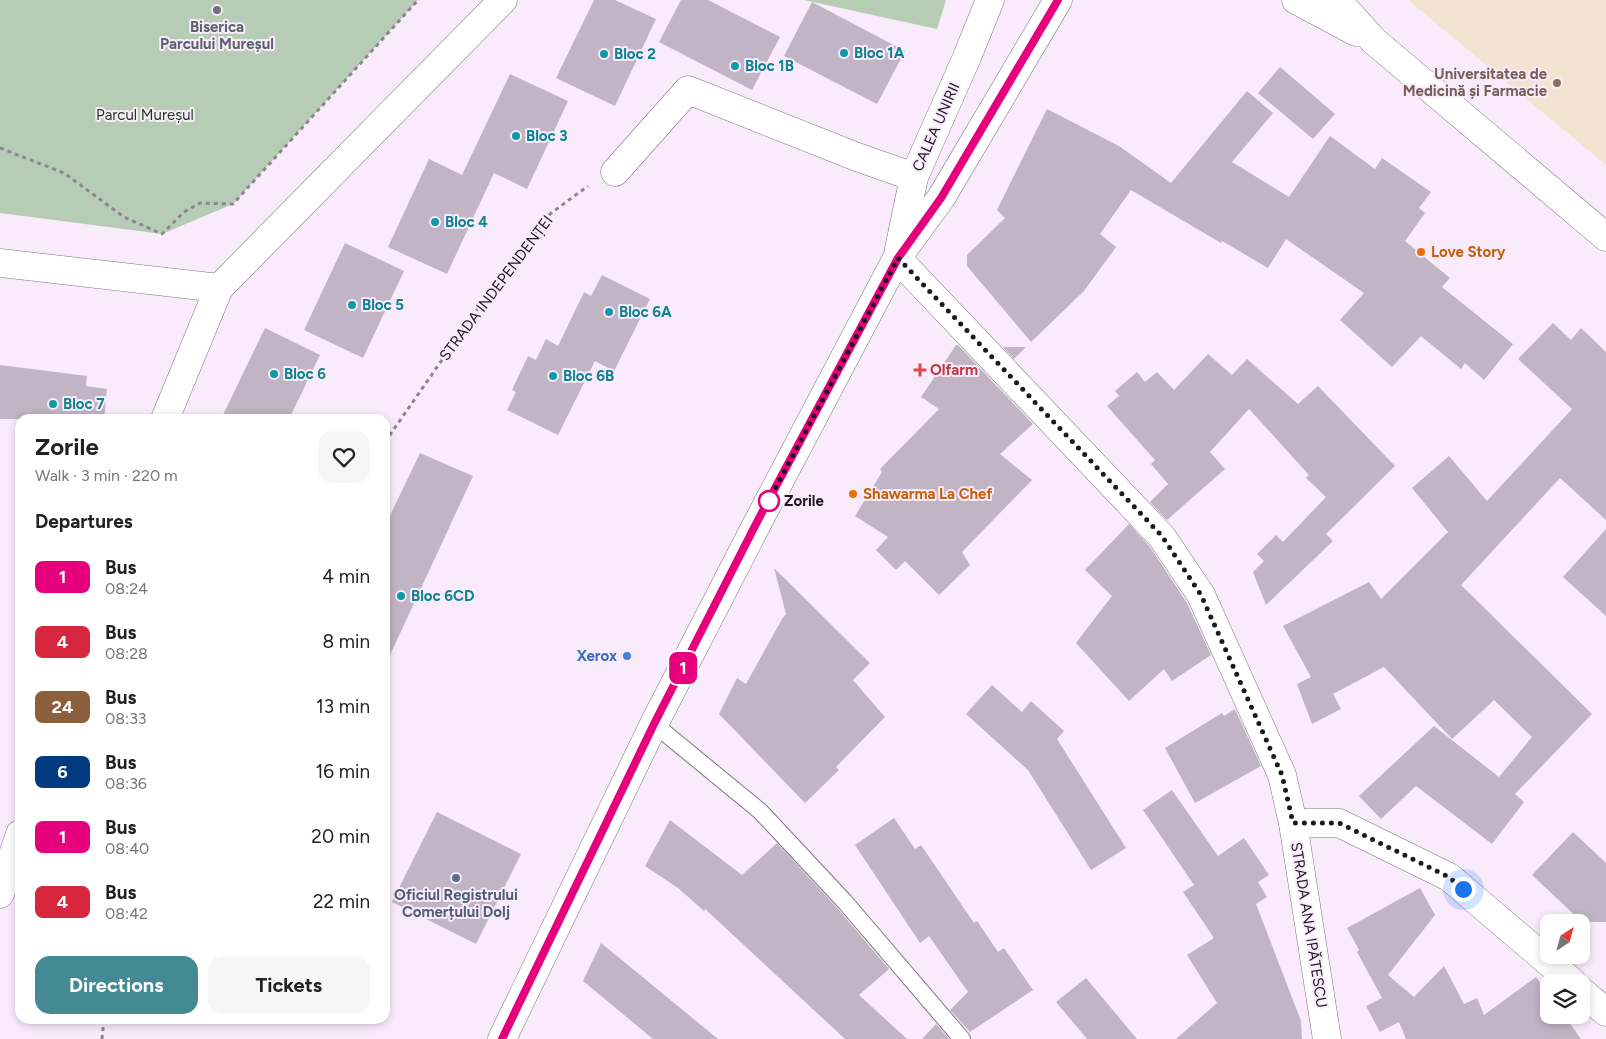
<!DOCTYPE html>
<html lang="en">
<head>
<meta charset="utf-8">
<style>
	:root { --surface:#fff; --page:#f6f6f6; --text:#222; --muted:#767676; --accent:#448a94 }
	body { margin:0; font-family:Figtree,sans-serif; background:var(--page); color:var(--text); height:100vh; display:flex; flex-direction:column; font-size:19px; white-space:nowrap }
	* { box-sizing:border-box; margin:0 }
	p { font-size:16px; color:var(--muted) }
	.icon { flex:none; width:28px; height:28px; fill:none; stroke:currentColor; stroke-width:2; stroke-linecap:round; stroke-linejoin:round }
	.map { position:relative; flex:1; overflow:hidden }
	.panel { position:absolute; left:15px; top:414px; width:375px; height:610px; display:flex; flex-direction:column; background:var(--surface); border-radius:15px; box-shadow:0 2px 8px #0003 }
	.panel>* { flex:none }
	.badge { padding:0 10px; border-radius:8px; font-size:18px; line-height:32px }
	.needle { width:32px; rotate:36deg }
	.controls { position:absolute; left:1540px; top:914px; display:grid; gap:10px }
	.controls a { display:grid; place-items:center; width:50px; height:50px; border-radius:10px; background:var(--surface); box-shadow:0 2px 8px #0003; font-size:25px }
	.you { position:absolute; width:25px; height:25px; margin:-12px; border:4px solid #fff; border-radius:50%; background:#1a73e8; box-shadow:0 0 0 8px #1a73e833 }
	.map>.badge { position:absolute; translate:-50% -50%; box-shadow:0 0 0 2px #fff }
	h2 { padding:0 20px; font-size:19px; line-height:45px }
	.round { display:grid; place-items:center; flex:none; width:52px; height:52px; border-radius:15px; background:var(--page) }
	.overview { display:flex; align-items:center; justify-content:space-between; height:85px; padding:0 20px }
	h1 { font-size:24px; font-weight:700; line-height:38px }
	.action { display:flex; gap:10px; margin-top:auto; padding:10px 20px }
	.action a { flex:1; height:58px; border-radius:15px; background:var(--accent); color:#fff; font-size:20px; font-weight:700; line-height:58px; text-align:center }
	.action a+a { background:var(--page); color:var(--text) }
	ul { padding:0; list-style:none }
	li { display:flex; align-items:center; gap:15px; height:65px; padding:0 20px }
	li div { flex:1 }
	li b { display:block; font-size:19px }
	li em { font-style:normal }
	li .badge { min-width:55px; font-weight:700; text-align:center }
	.map>svg:first-child { display:block }
</style>
</head>
<body>
<div class="map">
<svg width="1606" height="1039" viewBox="0 0 1606 1039">
	<rect width="100%" height="100%" fill="#f9ebfb"/>
	<polygon fill="#f2e4d1" points="1408,0 1606,0 1606,165"/>
	<g fill="#b7ccb4">
		<polygon points="0,0 418,0 233,204 162,234 0,213"/>
		<polygon points="804,0 946,0 937,29"/>
	</g>
	<g fill="#c1b4c4">
		<polygon points="594,0 615,0 656,19 615,106 556,78"/>
		<polygon points="681,0 708,0 780,37 752,90 659,42"/>
		<polygon points="812,2 905,51 877,104 784,56"/>
		<polygon points="1280,67 1335,114 1313,139 1258,93"/>
		<polygon points="510,74 568,101 527,189 494,173 447,274 388,247 429,159 462,175"/>
		<polygon points="1247,91 1273,113 1232,162 1289,197 1330,136 1375,169 1382,158 1431,192 1419,208 1425,213 1405,241 1450,278 1442,287 1513,344 1484,380 1465,363 1461,369 1421,336 1392,367 1340,320 1364,293 1286,239 1268,268 1222,241 1221,243 1131,190 1100,234 1116,247 1084,291 1031,342 967,266 967,255 1005,218 997,210 1047,109 1119,146 1171,183"/>
		<polygon points="345,243 404,271 363,358 304,330"/>
		<polygon points="602,275 650,299 614,371 595,361 558,435 507,410 516,392 512,390 528,356 536,360 546,339 558,346 584,292 591,296"/>
		<polygon points="1553,323 1571,340 1581,328 1606,352 1606,520 1560,478 1461,585 1592,714 1515,794 1524,802 1492,844 1416,786 1381,819 1359,796 1434,726 1499,777 1532,737 1494,700 1452,739 1384,667 1333,694 1341,709 1312,724 1297,684 1311,677 1283,626 1369,582 1381,599 1448,532 1412,488 1449,456 1487,501 1572,409 1518,359"/>
		<polygon points="265,328 320,355 289,419 221,419"/>
		<polygon points="956,345 958,345 1033,424 1000,454 1032,480 962,552 970,565 939,595 905,561 896,570 876,550 888,537 855,516 882,472 880,469 939,409 921,397"/>
		<polygon points="1003,347 1026,347 1014,359"/>
		<polygon points="1208,354 1232,375 1247,359 1298,404 1318,386 1395,466 1326,534 1333,541 1266,605 1253,572 1264,561 1257,554 1276,535 1283,542 1326,497 1306,478 1309,475 1249,409 1210,452 1225,469 1167,520 1150,502 1168,484 1151,464 1155,460 1107,406 1119,396 1115,391 1137,372 1145,382 1157,372 1174,390"/>
		<polygon points="0,365 87,376 86,386 107,389 104,419 0,419"/>
		<polygon points="420,453 473,476 385,666 385,526"/>
		<polygon points="1129,524 1150,547 1187,603 1211,655 1172,681 1164,669 1129,701 1076,643 1112,596 1085,570"/>
		<polygon points="1606,529 1606,616 1563,577"/>
		<polygon points="774,568 870,663 853,680 885,717 836,767 839,770 805,803 719,714 737,678 746,684 782,619 786,614"/>
		<polygon points="992,685 1022,712 1031,701 1064,731 1057,739 1126,848 1091,870 1028,770 966,714"/>
		<polygon points="1235,709 1261,766 1195,803 1165,748 1222,713 1224,716"/>
		<polygon points="1172,790 1218,856 1244,838 1269,875 1258,882 1267,897 1256,904 1301,1021 1302,1039 1176,1039 1217,1003 1187,955 1214,938 1183,892 1194,885 1143,810"/>
		<polygon points="437,812 521,854 476,944 392,902"/>
		<polygon points="894,818 915,849 921,845 974,923 977,921 998,952 1004,948 1033,990 970,1032 950,1010 968,992 929,936 920,943 855,845"/>
		<polygon points="670,820 742,875 777,843 838,909 889,969 859,995 907,1039 845,1039 705,909 704,911 678,888 645,866"/>
		<polygon points="1573,832 1606,863 1606,922 1582,922 1532,875"/>
		<polygon points="1420,888 1435,915 1388,975 1414,997 1444,966 1464,1004 1477,998 1484,1015 1536,977 1549,995 1549,1015 1564,1015 1581,1039 1406,1039 1399,1022 1380,1032 1366,1006 1382,998 1357,952 1359,950 1347,928"/>
		<polygon points="601,943 718,1039 653,1039 583,981"/>
		<polygon points="1086,978 1137,1039 1087,1039 1056,1002"/>
		<polygon points="936,1024 949,1039 922,1039"/>
	</g>
	<g fill="none" stroke-linecap="round" stroke-linejoin="round">
		<defs>
			<polyline id="lane" points="654,724 760,811 845,902 962,1039"/>
			<g id="street">
				<polyline points="615,172 688,90 857,157 914,177"/>
				<polyline points="897,258 1162,537 1201,595 1282,775 1293,823 1327,1039"/>
				<polyline points="0,263 219,288 503,0"/>
				<polyline points="165,419 219,288"/>
				<polyline points="1293,823 1339,823 1449,877 1572,982"/>
				<polyline points="0,894 20,834"/>
				<polyline points="1581,991 1606,1012"/>
			</g>
			<g id="secondary">
				<polyline points="1296,0 1356,32"/>
				<polyline points="1337,0 1374,41 1606,237"/>
				<polyline points="899,249 914,177 967,57 990,0"/>
				<polyline points="502,1039 654,724 759,520 897,258 941,198 1058,0"/>
			</g>
		</defs>
		<use href="#lane" stroke="#807482" stroke-width="18"/>
		<use href="#street" stroke="#807482" stroke-width="29"/>
		<use href="#secondary" stroke="#807482" stroke-width="29"/>
		<g stroke="#8e8590" stroke-width="3" stroke-dasharray="4 4" stroke-linecap="butt">
			<polyline points="0,148 64,173 124,217 162,234 184,212 200,203 233,204 418,0"/>
			<polyline points="385,442 476,311 550,214 588,186"/>
			<polyline points="102,1039 104,1019"/>
		</g>
		<use href="#lane" stroke="#fff" stroke-width="16"/>
		<use href="#street" stroke="#fff" stroke-width="28"/>
		<use href="#secondary" stroke="#fff" stroke-width="28"/>
	</g>
	<g fill="none" stroke-linecap="round" stroke-linejoin="round">
		<defs>
			<polyline id="line" points="502,1039 654,724 758,520 898,258 941,198 1058,0"/>
		</defs>
		<use href="#line" stroke="#fff" stroke-width="11"/>
		<use href="#line" stroke="#e6007e" stroke-width="8"/>
		<polyline stroke="#1c181d" stroke-width="5" stroke-dasharray="0 9" points="769,501 768,502 898,258 1162,536 1201,595 1282,775 1293,823 1339,823 1449,877 1463,889"/>
	</g>
	<circle fill="#6b7280" stroke="#f9ebfb" stroke-width="2" cx="217" cy="10" r="5"/>
	<g fill="#0f9aa8" stroke="#f9ebfb" stroke-width="2">
		<circle cx="844" cy="53" r="5"/>
		<circle cx="604" cy="54" r="5"/>
		<circle cx="735" cy="66" r="5"/>
		<circle cx="516" cy="136" r="5"/>
		<circle cx="435" cy="222" r="5"/>
		<circle cx="352" cy="305" r="5"/>
		<circle cx="609" cy="312" r="5"/>
		<circle cx="274" cy="374" r="5"/>
		<circle cx="553" cy="376" r="5"/>
		<circle cx="53" cy="404" r="5"/>
		<circle cx="401" cy="596" r="5"/>
	</g>
	<circle fill="#8d6e63" stroke="#f9ebfb" stroke-width="2" cx="1557" cy="83" r="5"/>
	<g fill="#e8710a" stroke="#f9ebfb" stroke-width="2">
		<circle cx="1421" cy="252" r="5"/>
		<circle cx="853" cy="494" r="5"/>
	</g>
	<path fill="#e0444e" stroke="#f9ebfb" stroke-width="2" d="M917.5 362.5h5v5h5v5h-5v5h-5v-5h-5v-5h5z"/>
	<circle fill="#fff" stroke="#e6007e" stroke-width="2.5" cx="769" cy="501" r="10"/>
	<circle fill="#3f7fe0" stroke="#f9ebfb" stroke-width="2" cx="627" cy="656" r="5"/>
	<circle fill="#5c6f8a" stroke="#f9ebfb" stroke-width="2" cx="456" cy="878" r="5"/>
	<g text-anchor="middle" stroke-width="4" stroke-linejoin="round" paint-order="stroke">
		<g font-size="15" font-weight="bold" fill="#5b616d" stroke="#f9ebfb">
			<text x="217" y="32">Biserica<tspan x="217" dy="17">Parcului Mureșul</tspan></text>
		</g>
		<g font-size="15" font-weight="bold" fill="#0d838f" stroke="#f9ebfb" text-anchor="start">
			<text x="854" y="58">Bloc 1A</text>
			<text x="614" y="59">Bloc 2</text>
			<text x="745" y="71">Bloc 1B</text>
			<text x="526" y="141">Bloc 3</text>
			<text x="445" y="227">Bloc 4</text>
			<text x="362" y="310">Bloc 5</text>
			<text x="619" y="317">Bloc 6A</text>
			<text x="284" y="379">Bloc 6</text>
			<text x="563" y="381">Bloc 6B</text>
			<text x="63" y="409">Bloc 7</text>
			<text x="411" y="601">Bloc 6CD</text>
		</g>
		<g font-size="15" font-weight="bold" fill="#785e54" stroke="#f9ebfb" text-anchor="end">
			<text x="1547" y="79">Universitatea de<tspan x="1547" dy="17">Medicină și Farmacie</tspan></text>
		</g>
		<g font-size="15" fill="#1b3c17" stroke="#f9ebfb">
			<text x="145" y="120">Parcul Mureșul</text>
		</g>
		<g font-size="15" fill="#1c181d" stroke="#f9ebfb">
			<text transform="translate(936 127) rotate(-66)" y="5">CALEA UNIRII</text>
			<text transform="translate(496 288) rotate(-53)" y="5">STRADA INDEPENDENȚEI</text>
			<text transform="translate(1309 925) rotate(81)" y="5">STRADA ANA IPĂTESCU</text>
		</g>
		<g font-size="15" font-weight="bold" fill="#c56008" stroke="#f9ebfb" text-anchor="start">
			<text x="1431" y="257">Love Story</text>
			<text x="863" y="499">Shawarma La Chef</text>
		</g>
		<g font-size="15" font-weight="bold" fill="#be3a42" stroke="#f9ebfb" text-anchor="start">
			<text x="930" y="375">Olfarm</text>
		</g>
		<g font-size="15" font-weight="bold" fill="#1c181d" stroke="#f9ebfb" text-anchor="start">
			<text x="784" y="506">Zorile</text>
		</g>
		<g font-size="15" font-weight="bold" fill="#366cbe" stroke="#f9ebfb" text-anchor="end">
			<text x="617" y="661">Xerox</text>
		</g>
		<g font-size="15" font-weight="bold" fill="#4e5e75" stroke="#f9ebfb">
			<text x="456" y="900">Oficiul Registrului<tspan x="456" dy="17">Comerțului Dolj</tspan></text>
		</g>
	</g>
</svg>
<div class="controls">
<a><svg class="needle" viewBox="-14 -14 28 28"><path d="M0-13l5 13h-10z" fill="#e53935"/><path d="M0 13l5-13h-10z" fill="#767676"/></svg></a>
<a><svg class="icon" aria-label="layers" viewBox="0 0 24 24"><path d="M12 4l9 5-9 5-9-5zM3 14l9 5 9-5"/></svg></a>
</div>
<div class="you" style="left:1463px;top:889px"></div>
<b class="badge" style="left:683px;top:668px;background:#e6007e;color:#fff">1</b>
<section class="panel">
<div class="overview"><div><h1>Zorile</h1><p>Walk · 3 min · 220 m</p></div><a class="round"><svg class="icon" aria-label="heart" viewBox="0 0 24 24"><path d="M12 20l-8-8c-3-5 5-10 8-4 3-6 11-1 8 4z"/></svg></a></div>
<h2>Departures</h2>
<ul>
<li><span class="badge" style="background:#e6007e;color:#fff">1</span><div><b>Bus</b><p>08:24</p></div><em>4 min</em></li>
<li><span class="badge" style="background:#d7263d;color:#fff">4</span><div><b>Bus</b><p>08:28</p></div><em>8 min</em></li>
<li><span class="badge" style="background:#8b5e3c;color:#fff">24</span><div><b>Bus</b><p>08:33</p></div><em>13 min</em></li>
<li><span class="badge" style="background:#003b80;color:#fff">6</span><div><b>Bus</b><p>08:36</p></div><em>16 min</em></li>
<li><span class="badge" style="background:#e6007e;color:#fff">1</span><div><b>Bus</b><p>08:40</p></div><em>20 min</em></li>
<li><span class="badge" style="background:#d7263d;color:#fff">4</span><div><b>Bus</b><p>08:42</p></div><em>22 min</em></li>
</ul>
<div class="action"><a>Directions</a><a>Tickets</a></div>
</section>
</div>
</body>
</html>
